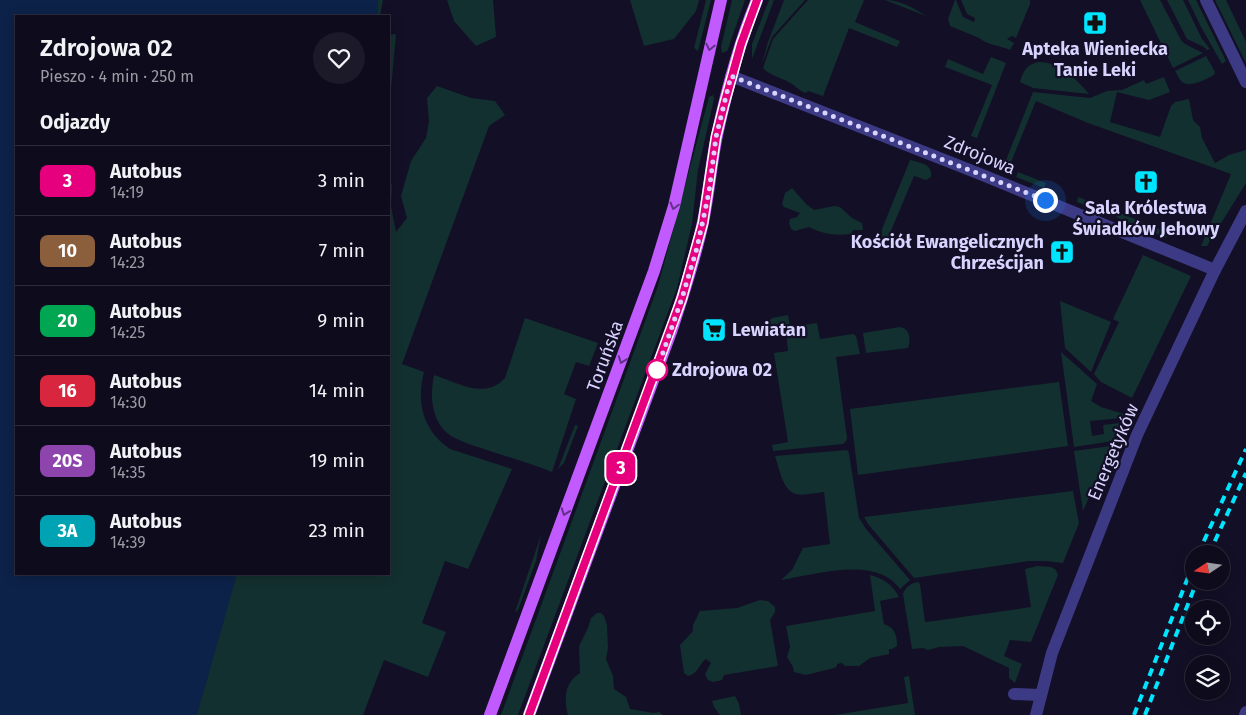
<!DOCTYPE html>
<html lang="pl">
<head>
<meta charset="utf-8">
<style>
	:root { --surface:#0e0b1c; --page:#1c1929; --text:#f1f3f6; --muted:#9b9ba3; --line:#2e2b3b }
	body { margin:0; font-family:"Fira Sans",sans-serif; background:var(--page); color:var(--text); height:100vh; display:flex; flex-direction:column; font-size:19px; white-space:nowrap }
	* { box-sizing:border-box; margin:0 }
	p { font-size:16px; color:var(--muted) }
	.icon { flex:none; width:28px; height:28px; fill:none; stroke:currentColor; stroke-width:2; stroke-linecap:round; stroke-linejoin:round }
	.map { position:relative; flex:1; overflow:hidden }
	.side { position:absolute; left:15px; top:15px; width:375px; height:560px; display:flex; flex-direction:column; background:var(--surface); border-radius:0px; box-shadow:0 2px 12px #0003,0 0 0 1px var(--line) }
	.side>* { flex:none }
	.badge { padding:0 10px; border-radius:8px; font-size:18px; line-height:32px }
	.needle { width:32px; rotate:257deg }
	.tools { position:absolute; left:1185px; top:545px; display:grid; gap:10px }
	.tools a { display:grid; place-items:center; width:45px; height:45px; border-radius:50%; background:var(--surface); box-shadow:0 2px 12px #0003,0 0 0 1px var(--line); font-size:25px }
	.you { position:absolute; width:25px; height:25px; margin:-12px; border:4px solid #fff; border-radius:50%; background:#1a73e8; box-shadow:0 0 0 8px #1a73e833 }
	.map>.badge { position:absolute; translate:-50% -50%; box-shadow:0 0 0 2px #fff }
	h2 { padding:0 25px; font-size:19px; line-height:45px }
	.round { display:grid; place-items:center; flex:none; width:52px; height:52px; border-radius:26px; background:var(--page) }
	.overview { display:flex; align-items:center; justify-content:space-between; height:85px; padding:0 25px }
	h1 { font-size:24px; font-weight:600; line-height:38px }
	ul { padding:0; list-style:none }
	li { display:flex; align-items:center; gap:15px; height:70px; padding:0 25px; border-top:1px solid var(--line) }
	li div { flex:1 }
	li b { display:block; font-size:19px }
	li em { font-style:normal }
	li .badge { min-width:55px; font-weight:700; text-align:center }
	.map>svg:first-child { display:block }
</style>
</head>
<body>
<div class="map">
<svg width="1246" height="715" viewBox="0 0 1246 715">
	<rect width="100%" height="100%" fill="#130f26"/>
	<g fill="#12302f">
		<path d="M0,0H383L380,16H16V574H389V178L392,185L391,206L396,232L407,218L401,196L411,161L426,138L429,121L427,98L437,86L471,98L495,101L505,115L489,126L402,364L424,372C416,403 423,430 450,449L512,469L468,569L445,561L422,623L446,632L428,677L384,660L363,715H0Z"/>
		<polygon points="447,0 493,0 496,37 476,46 454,21"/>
		<polygon points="630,0 699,0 696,11 674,39 644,46"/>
		<polygon points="706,0 711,0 698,51 694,48"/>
		<polygon points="732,0 745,0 728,49 727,51 722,53 721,47"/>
		<polygon points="769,0 774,0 752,59 752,44"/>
		<polygon points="784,0 805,0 772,37 762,64 768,42"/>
		<path d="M808,0H864L855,22L900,41L897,47L849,28L823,96L808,91L806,93C799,91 798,88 792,84C783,78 770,76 763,68L773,39Z"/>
		<path d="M885,0C900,0 914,8 926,16Z"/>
		<path d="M955,0H956L963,17L974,22L975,18L967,14L961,0H1030V4L1016,38L1012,36L1007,39L1014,43L1010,50C1001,46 985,44 979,38L950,26L948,19Z"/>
		<polygon points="1140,0 1160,0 1181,40 1185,44 1203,53 1173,68"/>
		<polygon points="1167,0 1183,0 1202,39 1210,49 1207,50 1204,47 1187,39"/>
		<polygon points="1188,0 1196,0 1226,61 1222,64 1201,27"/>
		<polygon points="1215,0 1226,0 1246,42 1246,63"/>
		<polygon points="396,34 389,112 389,35"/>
		<path d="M1206,56L1215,72L1214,75C1206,79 1191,88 1182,82C1179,79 1177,74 1175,71Z"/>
		<polygon points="991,57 1006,63 977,138 971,136 992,85 945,67 948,59 983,74"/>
		<path d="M1039,62C1060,62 1076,79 1089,94L1033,88L1020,82C1023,71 1027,64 1039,62Z"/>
		<polygon points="1164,77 1170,92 1149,100 1117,92 1110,122 1160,137 1171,106 1175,102 1189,99 1193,120 1200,127 1202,138 1215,163 1229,155 1246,150 1246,183 1207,246 1201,246 1231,174 1088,123 1036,101 1007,172 988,162 990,155 1006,160 1033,92 1090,98 1107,91 1122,90 1144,80 1146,84"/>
		<polygon points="713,95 714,99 698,170 692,224 677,288 518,715 501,715 658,286 709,97"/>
		<path d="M910,160C921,163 933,164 931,177L926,180L914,176L887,240L882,238V229Z"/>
		<polygon points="1018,172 1046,183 1044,188 1016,177"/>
		<path d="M792,188L806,204L814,210L834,206L840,207L852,218L862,223L863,230H853L851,234C836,236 822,234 809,227L795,231L791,229L789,223L790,219L797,217L800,213L784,207L782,204L785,193Z"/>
		<polygon points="1078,197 1112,210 1111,213 1107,214 1077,202"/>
		<polygon points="1117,212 1169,233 1166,238 1118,218 1116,216"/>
		<polygon points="1143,255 1191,276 1132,398 1101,382 1094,374 1119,322 1113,319"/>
		<polygon points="1060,301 1111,322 1091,372 1065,348"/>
		<polygon points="788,315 790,327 817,323 820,339 853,334 856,336 860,354 836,357 847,438 846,441 843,444 773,451 772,445 788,442 774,353 788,351 786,332 771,334 770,320 772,318"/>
		<path d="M525,318L598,343L589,366L576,362L564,394L576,399L552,472C532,464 511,458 490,451C479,447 467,444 457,439C432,428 429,399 434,375C458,383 485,400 505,378Z"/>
		<path d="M900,327C910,329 911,339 908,348L866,353L863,333Z"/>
		<polygon points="1061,352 1097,384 1091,401 1101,407 1124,414 1122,418 1090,421 1092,436 1104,434 1103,425 1120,423 1113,441 1074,447"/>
		<polygon points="1059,382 1068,446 858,475 850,409"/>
		<polygon points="575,425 578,426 564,463 558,469"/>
		<polygon points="1111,446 1083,511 1074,451"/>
		<path d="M847,450L849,453L859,518L866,529L910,580L900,589C875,555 816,575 781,580L792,570L803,548L830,544L824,492C815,493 803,496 796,494C782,490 779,467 775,456Z"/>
		<polygon points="1073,491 1079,523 1063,563 1045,561 1029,561 914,578 868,524 864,517"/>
		<polygon points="541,535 536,561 518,610 515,612"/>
		<path d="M1037,566L1051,567L1056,570L1058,575L1031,642L1010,640L1004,656L1022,664L1015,683L1009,678V668L963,646L939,647L928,650L923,648L912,649L903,594C906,586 910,584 918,582L920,584L925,622L934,621L1031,607L1025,569Z"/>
		<path d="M870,575C884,579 892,584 899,597L880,601L884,624C895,628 897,635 897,646L892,649H889V654L870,658L859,666H845L842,663L837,664V666L834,668L806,675L794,672L793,667L787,657L790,647L786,626L875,611Z"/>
		<path d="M760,600L768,601L775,607V612L770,620L778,666L724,675L722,680L713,682L708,680L705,674L711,663L706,659C699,664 698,674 688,676L684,673L680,645L693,631V625L700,611L737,608Z"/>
		<path d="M597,613H601L604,616L607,625L608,648L606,659L613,676L614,689L626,697L630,709L654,713L659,712L663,715H568C564,699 564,683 580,673L579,646L588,628L591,618Z"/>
		<polygon points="909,676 915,715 835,715 908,703 904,677"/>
		<polygon points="735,696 739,704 741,715 720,715 714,707 712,701"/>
	</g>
	<polygon fill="#0c2248" points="0,0 378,0 378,16 16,16 16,574 237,574 197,715 0,715"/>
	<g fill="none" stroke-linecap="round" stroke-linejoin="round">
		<g stroke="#3d3a85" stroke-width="12">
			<polyline points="731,76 975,172 1215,270"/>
			<polyline points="1014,694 1040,695"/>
			<polyline points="1036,715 1052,653 1137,435 1215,270 1246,211"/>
			<polyline points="1245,715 1246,712"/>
		</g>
		<polyline stroke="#3d3a85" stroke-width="12" points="1206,0 1246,82"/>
		<g stroke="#c25bff" stroke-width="12">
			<polyline points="490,715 654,271 674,206 721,0"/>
			<path d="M529,715L671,332C683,296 695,259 703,222C709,193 711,164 717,135C727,89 739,43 757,0"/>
		</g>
		<g stroke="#00e5ff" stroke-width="4" stroke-dasharray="8 6" stroke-linecap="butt">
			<polyline points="1198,554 1246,449"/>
			<polyline points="1209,554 1246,473"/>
			<polyline points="1134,715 1194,562"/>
			<polyline points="1145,715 1197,581"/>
		</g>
	</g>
	<defs><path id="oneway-chevron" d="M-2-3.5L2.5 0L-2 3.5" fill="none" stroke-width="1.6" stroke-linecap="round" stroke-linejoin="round" transform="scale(1.25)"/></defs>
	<g stroke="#623188">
		<use href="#oneway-chevron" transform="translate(710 47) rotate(103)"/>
		<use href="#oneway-chevron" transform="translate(674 206) rotate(105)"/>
		<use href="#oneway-chevron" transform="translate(622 360) rotate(110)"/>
		<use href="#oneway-chevron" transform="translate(565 512) rotate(110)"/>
	</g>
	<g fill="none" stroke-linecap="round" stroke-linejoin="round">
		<defs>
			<polyline id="line" points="529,715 682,298 703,223 716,137 724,105 741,44 757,0"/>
		</defs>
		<use href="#line" stroke="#fff" stroke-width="11"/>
		<use href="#line" stroke="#e6007e" stroke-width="8"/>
		<polyline stroke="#d9d4ff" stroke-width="5" stroke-dasharray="0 9" points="657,370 682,298 697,248 709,192 716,137 731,76 1045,200"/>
	</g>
	<defs>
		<symbol id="pharmacy-square" viewBox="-11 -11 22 22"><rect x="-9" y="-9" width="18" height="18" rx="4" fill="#00e5ff" stroke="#130f26"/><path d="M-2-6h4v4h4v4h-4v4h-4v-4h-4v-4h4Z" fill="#111"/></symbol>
		<symbol id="church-square" viewBox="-11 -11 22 22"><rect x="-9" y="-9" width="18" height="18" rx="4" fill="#00e5ff" stroke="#130f26"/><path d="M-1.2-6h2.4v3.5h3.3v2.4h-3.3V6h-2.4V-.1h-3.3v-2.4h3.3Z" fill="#111"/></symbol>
		<symbol id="supermarket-square" viewBox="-11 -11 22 22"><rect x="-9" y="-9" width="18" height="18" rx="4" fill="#00e5ff" stroke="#130f26"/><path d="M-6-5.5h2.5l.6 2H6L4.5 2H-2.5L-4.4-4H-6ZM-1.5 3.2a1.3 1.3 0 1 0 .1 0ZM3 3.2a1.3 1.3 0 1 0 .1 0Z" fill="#111"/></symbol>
	</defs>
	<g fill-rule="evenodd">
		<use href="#pharmacy-square" x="1081" y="9" width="28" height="28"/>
		<use href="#church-square" x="1132" y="168" width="28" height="28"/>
		<use href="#church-square" x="1048" y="238" width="28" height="28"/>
		<use href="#supermarket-square" x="700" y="316" width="28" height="28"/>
	</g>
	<circle fill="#fff" stroke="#e6007e" stroke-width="2.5" cx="657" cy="370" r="10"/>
	<g text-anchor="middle" stroke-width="4.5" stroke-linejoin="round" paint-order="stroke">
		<g font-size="18" font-weight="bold" fill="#d9d4ff" stroke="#130f26">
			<text x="1095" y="55">Apteka Wieniecka<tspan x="1095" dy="21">Tanie Leki</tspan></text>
			<text x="1146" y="214">Sala Królestwa<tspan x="1146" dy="21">Świadków Jehowy</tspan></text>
			<text x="1044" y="248" text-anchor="end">Kościół Ewangelicznych<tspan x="1044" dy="21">Chrześcijan</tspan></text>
			<text x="732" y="336" text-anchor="start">Lewiatan</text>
		</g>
		<g font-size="18" fill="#d9d4ff" stroke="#130f26">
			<text transform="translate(980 155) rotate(22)" y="6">Zdrojowa</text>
			<text transform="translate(605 356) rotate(-70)" y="6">Toruńska</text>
			<text transform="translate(1113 452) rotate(-67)" y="6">Energetyków</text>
		</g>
		<g font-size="18" font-weight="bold" fill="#d9d4ff" stroke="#130f26" text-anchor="start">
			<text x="672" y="376">Zdrojowa 02</text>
		</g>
	</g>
</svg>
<div class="tools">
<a><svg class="needle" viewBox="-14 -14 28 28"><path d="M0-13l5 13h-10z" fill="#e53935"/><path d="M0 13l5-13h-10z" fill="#9b9ba3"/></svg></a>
<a><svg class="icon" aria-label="locate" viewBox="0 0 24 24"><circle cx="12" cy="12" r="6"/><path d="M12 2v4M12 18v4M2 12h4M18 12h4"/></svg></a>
<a><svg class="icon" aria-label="layers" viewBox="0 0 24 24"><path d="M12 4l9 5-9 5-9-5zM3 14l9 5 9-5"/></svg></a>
</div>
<div class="you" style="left:1045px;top:200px"></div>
<b class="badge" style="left:621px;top:468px;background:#e6007e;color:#fff">3</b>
<section class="side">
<div class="overview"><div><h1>Zdrojowa 02</h1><p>Pieszo · 4 min · 250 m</p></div><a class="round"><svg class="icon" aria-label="heart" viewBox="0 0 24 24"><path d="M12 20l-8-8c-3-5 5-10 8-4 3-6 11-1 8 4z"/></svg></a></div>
<h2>Odjazdy</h2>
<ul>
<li><span class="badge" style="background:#e6007e;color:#fff">3</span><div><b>Autobus</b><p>14:19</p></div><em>3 min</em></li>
<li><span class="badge" style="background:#8b5e3c;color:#fff">10</span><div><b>Autobus</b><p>14:23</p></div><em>7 min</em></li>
<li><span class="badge" style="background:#00a651;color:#fff">20</span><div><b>Autobus</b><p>14:25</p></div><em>9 min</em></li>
<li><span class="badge" style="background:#d7263d;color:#fff">16</span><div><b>Autobus</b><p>14:30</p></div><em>14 min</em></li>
<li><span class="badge" style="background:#8e44ad;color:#fff">20S</span><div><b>Autobus</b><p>14:35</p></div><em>19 min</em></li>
<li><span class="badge" style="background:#00a3b4;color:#fff">3A</span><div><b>Autobus</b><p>14:39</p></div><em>23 min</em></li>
</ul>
</section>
</div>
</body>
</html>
